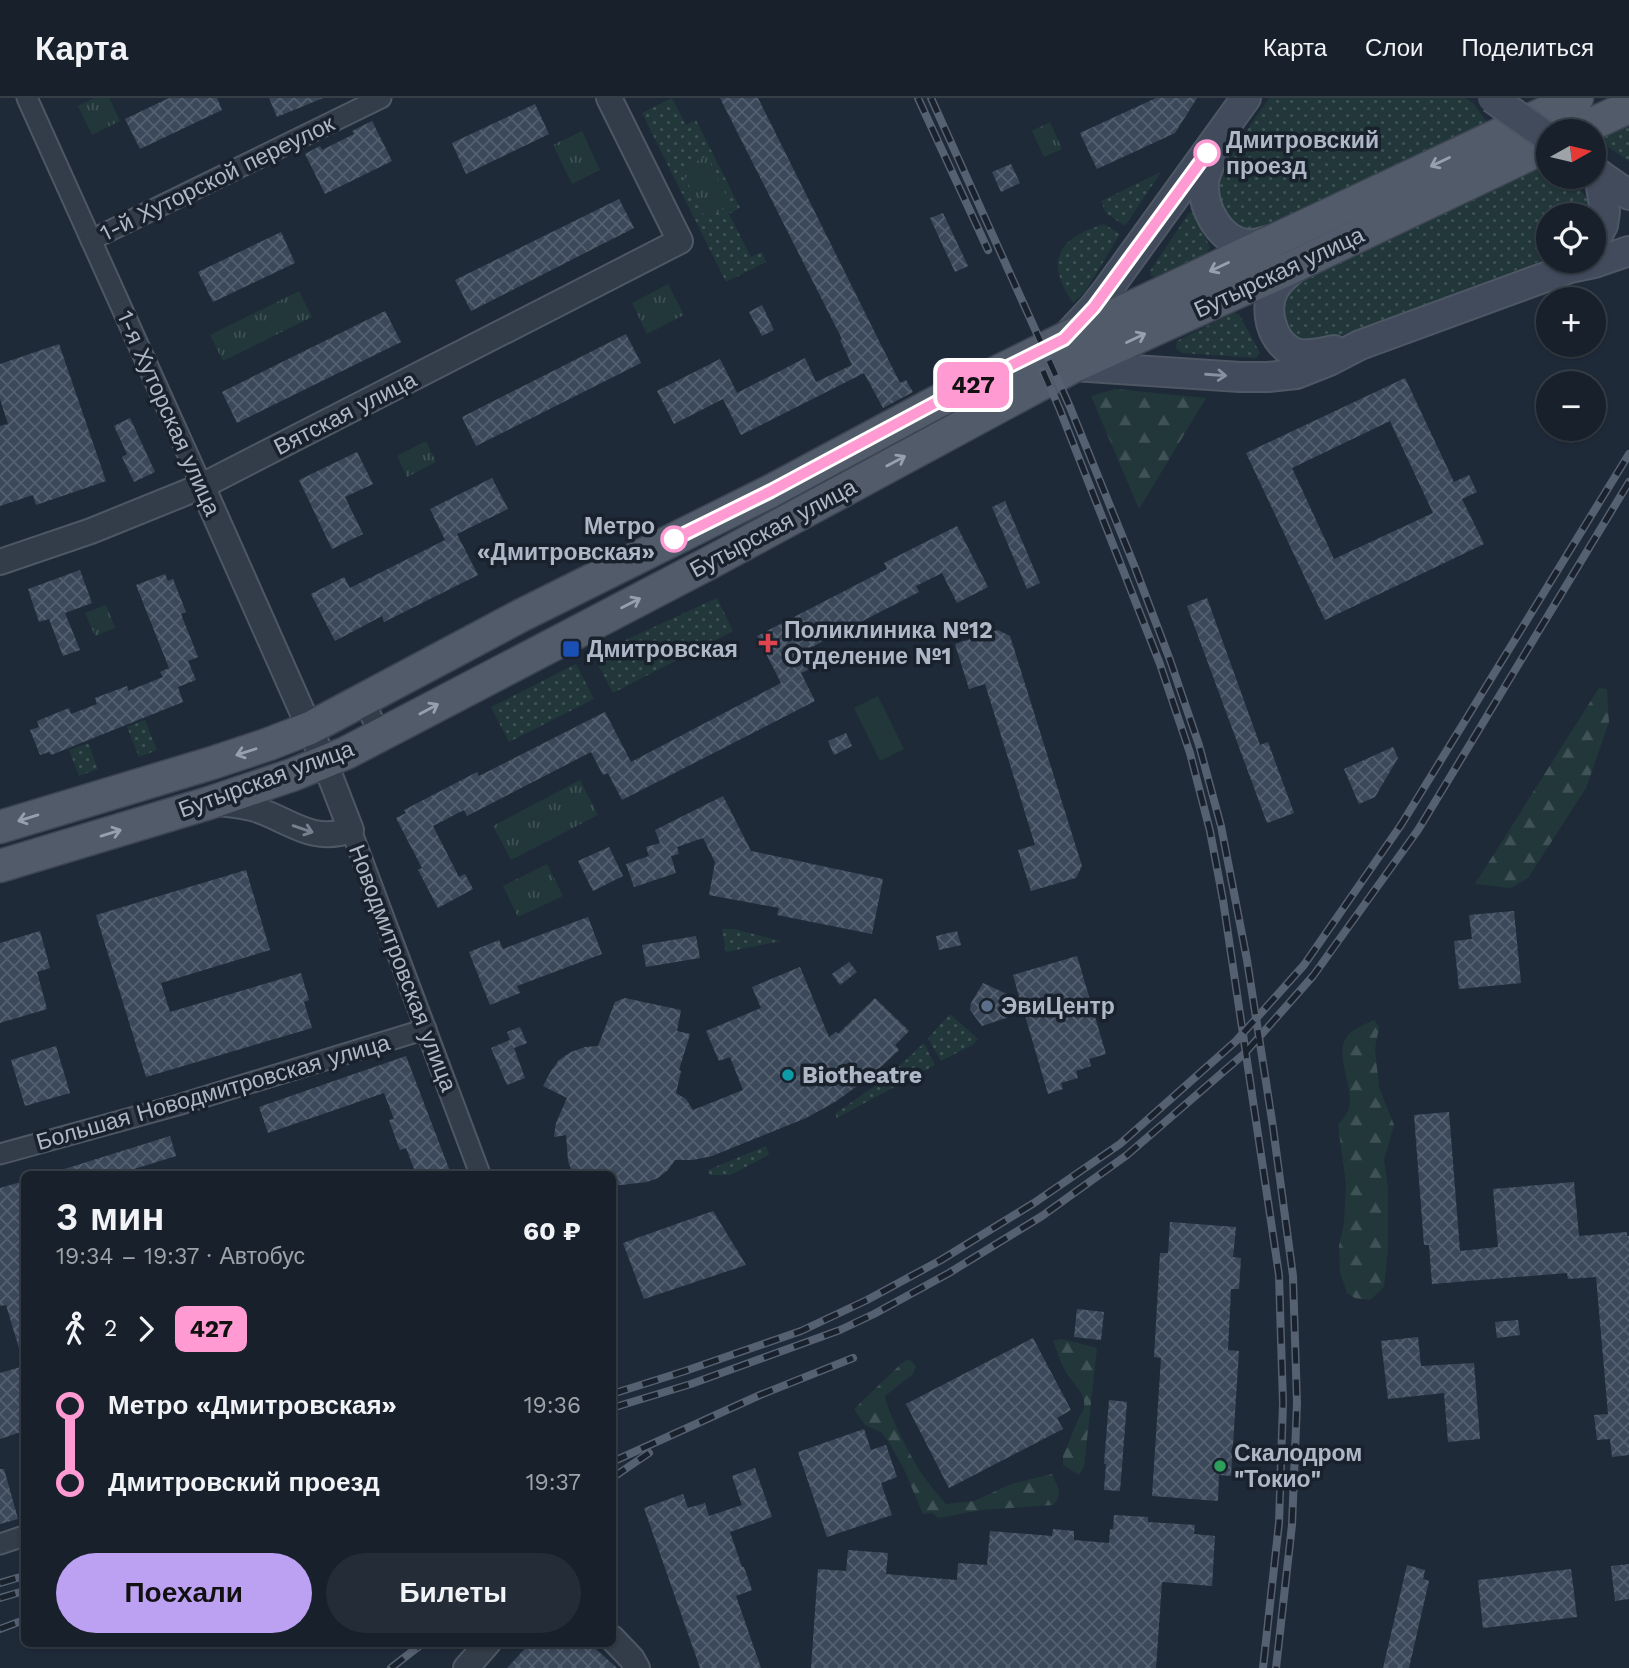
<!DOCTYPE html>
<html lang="ru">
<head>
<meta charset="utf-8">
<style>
	:root { --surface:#17202b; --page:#242d37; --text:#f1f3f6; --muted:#9ea3a9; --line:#363e47; --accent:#bca0f2 }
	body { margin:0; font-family:"Work Sans",sans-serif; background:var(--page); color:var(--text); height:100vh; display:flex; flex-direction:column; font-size:26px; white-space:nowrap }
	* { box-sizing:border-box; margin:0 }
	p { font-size:23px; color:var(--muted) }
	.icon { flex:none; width:38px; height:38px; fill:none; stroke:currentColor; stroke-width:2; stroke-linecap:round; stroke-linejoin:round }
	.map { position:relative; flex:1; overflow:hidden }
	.details { position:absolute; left:21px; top:1073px; width:595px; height:476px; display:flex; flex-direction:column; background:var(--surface); border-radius:10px; box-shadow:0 2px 5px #0004,0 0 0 2px var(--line) }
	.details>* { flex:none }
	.badge { padding:0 14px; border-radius:10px; font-size:24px; line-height:46px }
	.needle { width:46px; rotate:82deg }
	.buttons { position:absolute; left:1536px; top:21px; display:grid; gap:14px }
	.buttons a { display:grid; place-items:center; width:70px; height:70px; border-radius:50%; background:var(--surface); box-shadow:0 2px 5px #0004,0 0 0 2px var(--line); font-size:35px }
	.map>.badge { position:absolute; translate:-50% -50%; box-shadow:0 0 0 4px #fff }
	.legs { display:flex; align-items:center; gap:10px; height:77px; padding:0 35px; font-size:23px }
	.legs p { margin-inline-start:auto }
	.overview { display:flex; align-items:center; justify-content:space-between; height:119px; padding:0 35px }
	h1 { font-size:38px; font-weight:600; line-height:52px }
	.action { display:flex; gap:14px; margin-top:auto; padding:14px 35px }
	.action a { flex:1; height:80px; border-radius:42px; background:var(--accent); color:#111; font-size:28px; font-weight:600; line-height:80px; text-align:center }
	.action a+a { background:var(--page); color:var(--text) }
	ul { padding:0 35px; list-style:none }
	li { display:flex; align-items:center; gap:24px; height:77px; font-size:26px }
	li i { display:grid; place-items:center; width:10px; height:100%; margin:0 9px; background:currentColor }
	li i::after { content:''; width:18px; height:18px; margin:-9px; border:5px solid; border-radius:50%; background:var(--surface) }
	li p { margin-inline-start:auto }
	li:first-child i { background:linear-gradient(#0000 50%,currentColor 0) }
	li:last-child i { background:linear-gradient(currentColor 50%,#0000 0) }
	header { display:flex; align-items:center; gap:42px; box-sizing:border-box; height:98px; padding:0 35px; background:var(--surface); border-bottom:2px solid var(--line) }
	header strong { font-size:33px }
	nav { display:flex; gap:38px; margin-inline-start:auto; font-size:24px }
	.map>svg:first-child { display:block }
</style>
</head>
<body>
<header>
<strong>Карта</strong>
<nav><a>Карта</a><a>Слои</a><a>Поделиться</a></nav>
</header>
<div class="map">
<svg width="1629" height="1570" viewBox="0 0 1629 1570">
	<defs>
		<pattern id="grass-dots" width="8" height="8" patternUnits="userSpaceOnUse" patternTransform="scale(1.75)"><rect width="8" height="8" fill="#21373a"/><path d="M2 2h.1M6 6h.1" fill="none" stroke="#3f5255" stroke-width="1.8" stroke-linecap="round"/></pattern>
		<pattern id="forest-firs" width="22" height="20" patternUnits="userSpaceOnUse" patternTransform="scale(1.75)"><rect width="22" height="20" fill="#21373a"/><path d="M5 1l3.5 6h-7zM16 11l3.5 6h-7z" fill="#3f5255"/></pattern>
		<pattern id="park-tufts" width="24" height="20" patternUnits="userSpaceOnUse" patternTransform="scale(1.75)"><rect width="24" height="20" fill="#21373a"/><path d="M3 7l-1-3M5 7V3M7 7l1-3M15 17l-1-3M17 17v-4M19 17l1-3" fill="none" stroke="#3f5255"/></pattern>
		<pattern id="building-cross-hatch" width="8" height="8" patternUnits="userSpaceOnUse" patternTransform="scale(1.75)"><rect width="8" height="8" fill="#3b4859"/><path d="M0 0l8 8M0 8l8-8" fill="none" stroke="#55606f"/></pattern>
	</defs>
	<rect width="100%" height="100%" fill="#1f2a39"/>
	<g fill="url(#grass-dots)">
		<polygon points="672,0 686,27 696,22 740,110 729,116 751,159 762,154 766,164 726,184 642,15"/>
		<polygon points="1269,0 1466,0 1474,6 1489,27 1255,135 1240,133 1216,108 1219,73"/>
		<polygon points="1629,24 1629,63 1595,40"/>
		<path d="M1542,65L1549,69V79C1553,79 1557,78 1561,79C1577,82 1590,101 1593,117H1549V160L1313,248L1289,240L1280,199L1296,183Z"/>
		<polygon points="1161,74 1125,128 1106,115 1101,103"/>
		<polygon points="1192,114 1210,149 1207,155 1154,179 1151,178 1150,173 1189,115"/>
		<path d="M1104,126L1120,136L1085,194L1073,205C1057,181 1047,155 1078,137C1086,132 1096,129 1104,126Z"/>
		<polygon points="1233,215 1239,216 1260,255 1256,260 1182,255 1176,250 1177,243"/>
		<polygon points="717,500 733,533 613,595 593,557"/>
		<polygon points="576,566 594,601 509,644 491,609"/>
		<polygon points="145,622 157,652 139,659 127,629"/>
		<polygon points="88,645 98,671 79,678 69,652"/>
		<polygon points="722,831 734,831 781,843 726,854"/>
		<polygon points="950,916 978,941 974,946 941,963 928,940"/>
		<polygon points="924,945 935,967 837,1020 835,1016 890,977"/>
		<polygon points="766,1048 769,1057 730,1077 709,1077 708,1072"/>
	</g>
	<g fill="url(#forest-firs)">
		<polygon points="1115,291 1206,300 1139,411 1091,298"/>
		<polygon points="1599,590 1607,591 1609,624 1586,690 1528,780 1511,790 1475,786"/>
		<path d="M1374,922L1379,929L1375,951L1379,989L1394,1027L1384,1062L1388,1090V1151L1384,1189L1370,1202L1355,1200L1347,1195L1340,1174L1339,1148L1344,1125L1346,1086L1338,1027C1341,1023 1346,1018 1348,1013C1357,992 1331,955 1349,936C1355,930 1366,926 1374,922Z"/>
		<path d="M1061,1241L1097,1250L1084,1369L1079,1377L1063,1367V1358L1080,1317C1094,1301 1071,1285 1064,1271C1060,1262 1057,1253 1053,1243Z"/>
		<path d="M909,1261L916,1268L913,1276L885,1298C887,1309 892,1319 897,1330C911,1360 923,1381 946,1406L974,1403L1011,1386L1052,1376C1057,1388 1064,1395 1053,1407L981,1412L939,1420L932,1415L923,1416L903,1369L888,1343L882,1335L865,1327L854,1311L901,1266Z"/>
	</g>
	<g fill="url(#park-tufts)">
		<polygon points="94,0 109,0 120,23 92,37 78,8"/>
		<polygon points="1050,24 1062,51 1044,59 1032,33"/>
		<polygon points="582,33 600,72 572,86 553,47"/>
		<polygon points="707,58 731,107 705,120 681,71"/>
		<polygon points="668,186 684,217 647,236 632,205"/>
		<polygon points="299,193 312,219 223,263 210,237"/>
		<polygon points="426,343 436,364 407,379 397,358"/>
		<polygon points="106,507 115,530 95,538 85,515"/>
		<polygon points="580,682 598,717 511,762 493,728"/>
		<polygon points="547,766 563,798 518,819 503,788"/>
	</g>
	<polygon fill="#21373a" points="878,598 904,651 880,663 854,610"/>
	<g fill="url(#building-cross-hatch)" fill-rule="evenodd">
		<polygon points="169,0 217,0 222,12 140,51 125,21"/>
		<polygon points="269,0 323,0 277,19"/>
		<polygon points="720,0 758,0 900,285 906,282 913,294 883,310 864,275 741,337 723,301 674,326 657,293 720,261 737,295 805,260 816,284 852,267 840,242 842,241"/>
		<polygon points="1156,0 1197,0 1175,35 1097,71 1080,35"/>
		<polygon points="535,6 549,36 466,76 452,45"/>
		<polygon points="372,23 392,63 325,96 305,56 320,48 322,52 354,36 352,33"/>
		<polygon points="1011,66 1020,85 1001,94 992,74"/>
		<polygon points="619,101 634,130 471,213 455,182"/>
		<polygon points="943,115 968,168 955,174 930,120"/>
		<polygon points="281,134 295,165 213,204 198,174"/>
		<polygon points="762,207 774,232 762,238 749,214"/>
		<polygon points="385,213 401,244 237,325 222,294"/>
		<polygon points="626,236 641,265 476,348 462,319"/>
		<polygon points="59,246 106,383 36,407 33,397 0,408 0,328 8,326 0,301 0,266"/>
		<path d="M1405,280L1454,384L1469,377L1477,394L1462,401L1484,446L1325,522L1246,355ZM1390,323L1433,415L1334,461L1292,370Z"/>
		<polygon points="130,320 155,374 134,384 122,359 127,356 114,328"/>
		<polygon points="357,354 373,386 345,399 363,436 332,451 299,382"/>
		<polygon points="492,380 508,411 457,436 478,477 384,524 382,518 335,543 311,496 344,479 350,490 445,442 430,411"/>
		<polygon points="1005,403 1040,485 1027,491 992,409"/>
		<polygon points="957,428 988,489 957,505 942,475 916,488 919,494 800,555 808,572 801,575 815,603 622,702 608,675 603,677 591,654 467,718 464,712 433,728 459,779 465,776 473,791 438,810 418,772 422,770 396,720 406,715 404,712 477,674 479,678 605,614 631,664 781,585 757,538 887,471 884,465"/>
		<polygon points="80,472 92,505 65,515 80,552 63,558 49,521 39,524 28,491"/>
		<polygon points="165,476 168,483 173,481 186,514 181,516 198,559 188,563 196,582 178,589 183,604 51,657 49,654 40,657 30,632 39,629 37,623 69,610 71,616 97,606 95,600 127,588 128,593 163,579 160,574 169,570 136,487"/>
		<polygon points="1207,500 1260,647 1268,644 1294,715 1267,725 1187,508"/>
		<polygon points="998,532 1010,538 1082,768 1076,780 1031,793 1018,752 1035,747 985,586 969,591 955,546"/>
		<polygon points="846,635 852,648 834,657 828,643"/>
		<polygon points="1393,649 1398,660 1375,699 1359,706 1344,671"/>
		<polygon points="723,698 751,753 883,781 872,836 777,817 779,810 709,797 715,764 703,740 677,749 679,756 671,758 676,775 634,789 626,766 649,758 646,749 660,745 655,732"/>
		<polygon points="609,749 623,778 593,793 578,763"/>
		<polygon points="246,772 270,852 161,885 170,914 301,875 309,902 304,904 312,930 146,979 96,817"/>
		<polygon points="1514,813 1521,885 1459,891 1454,843 1472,841 1469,817"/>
		<polygon points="588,819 602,856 517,888 520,895 490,907 469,854 499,842 503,851"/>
		<polygon points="40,833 50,870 37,874 47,911 0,925 0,845"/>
		<polygon points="957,833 961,847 939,852 936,838"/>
		<polygon points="696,838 700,860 646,869 642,847"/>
		<polygon points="1077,858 1106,956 1089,961 1091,968 1076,973 1078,980 1061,985 1063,991 1048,996 1024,914 982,928 970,912 971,905 983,885 1020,902 1013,877"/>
		<polygon points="849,864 857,874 840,887 832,876"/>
		<polygon points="800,869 829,939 836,934 838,936 875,900 909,933 895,947 899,952 871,978 835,1004 806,1020 712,1058 693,1062 675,1062 668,1072 658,1080 647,1084 612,1088 612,1076 573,1076 568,1063 566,1037 554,1039 556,1025 567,1000 543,988 551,973 559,962 571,954 585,949 598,948 615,904 625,900 681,912 677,933 690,936 679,972 681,973 676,995 686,1001 693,1012 743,992 730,959 719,963 706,933 761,910 752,889"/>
		<polygon points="520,929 527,945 514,950 525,980 507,987 491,950 510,942 507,934"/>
		<polygon points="56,948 70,995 25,1008 11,962"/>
		<polygon points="406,958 451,1076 416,1076 406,1050 400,1052 389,1022 394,1021 384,995 268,1035 259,1009"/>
		<polygon points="1449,1014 1460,1153 1498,1149 1493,1091 1574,1084 1579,1138 1627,1134 1627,1138 1629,1138 1629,1357 1612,1359 1610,1341 1597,1342 1594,1317 1608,1316 1596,1179 1568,1181 1567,1175 1432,1186 1429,1147 1424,1147 1414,1017"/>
		<polygon points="170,1038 176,1058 118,1076 58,1076 58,1073"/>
		<polygon points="24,1083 24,1257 21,1257 6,1207 0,1208 0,1090"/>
		<polygon points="713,1113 746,1167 644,1201 623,1145"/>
		<polygon points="1170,1124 1236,1129 1233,1159 1241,1160 1239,1191 1231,1191 1228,1252 1239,1253 1231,1378 1219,1377 1218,1403 1152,1398 1161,1260 1154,1259 1160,1155 1168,1155"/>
		<polygon points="1077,1211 1104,1214 1101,1242 1074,1239"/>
		<polygon points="1518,1222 1520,1237 1497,1240 1495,1224"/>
		<polygon points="1418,1239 1421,1268 1474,1265 1480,1341 1448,1344 1444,1295 1388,1301 1381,1243"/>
		<polygon points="1033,1240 1071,1312 1057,1320 1063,1331 949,1390 906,1306"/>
		<polygon points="24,1268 24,1333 0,1341 0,1275"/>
		<polygon points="1109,1302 1127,1304 1120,1393 1104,1392 1106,1366 1104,1366"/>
		<polygon points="864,1331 871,1352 886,1347 897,1379 881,1385 892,1417 827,1439 798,1354"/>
		<polygon points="755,1370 772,1419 730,1434 742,1469 744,1469 752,1492 736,1498 761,1570 700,1570 644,1410 683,1396 688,1410 705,1405 709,1418 742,1407 732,1378"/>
		<polygon points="0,1371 4,1371 18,1421 0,1426"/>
		<polygon points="1114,1417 1148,1419 1148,1424 1195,1427 1194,1436 1215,1438 1212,1488 1162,1484 1156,1570 811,1570 818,1471 846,1473 848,1452 888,1455 886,1476 957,1482 958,1465 987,1467 990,1433 1052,1438 1053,1431 1074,1433 1074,1442 1109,1445 1110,1431 1113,1431"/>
		<polygon points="1629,1466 1629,1501 1615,1503 1611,1468"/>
		<polygon points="1407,1467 1425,1472 1423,1481 1429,1483 1409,1570 1383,1570"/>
		<polygon points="1571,1471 1577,1519 1483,1530 1478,1482"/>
		<polygon points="530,1545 589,1545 617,1570 507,1570"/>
	</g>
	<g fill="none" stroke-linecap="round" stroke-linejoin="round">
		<defs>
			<g id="minor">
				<polyline points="27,0 202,388"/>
				<polyline points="91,142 381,0"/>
				<path d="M379,593C359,609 373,636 398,628"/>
				<polyline points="351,732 480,1076"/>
				<polyline points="0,1056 178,1007 426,931"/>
				<polyline points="0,1446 24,1438"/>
			</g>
			<g id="tertiary">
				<path d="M202,388L325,665L351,732C311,746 290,722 255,711C242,707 230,706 216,705"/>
				<polyline points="0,464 91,433 202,388 680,143 609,0"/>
				<polyline points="612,1540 632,1561 637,1570"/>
				<polyline points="466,1570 488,1545"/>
			</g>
			<g id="secondary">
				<path d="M1213,58C1210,66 1205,75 1204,84C1202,109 1219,143 1247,146C1256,147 1266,143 1274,141"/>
				<polyline points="1594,73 1629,97"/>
				<polyline points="1594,144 1603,127 1605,114 1599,76"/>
				<path d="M1298,167C1290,174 1280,181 1275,190C1263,209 1271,242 1291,253C1303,260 1321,255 1334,252"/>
				<polyline points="1069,236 1094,209 1108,191 1246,0"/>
				<polyline points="1074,268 1240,279 1268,279 1296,276 1329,263 1360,247 1570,170 1594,165 1629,153"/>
			</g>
			<g id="primary">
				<polyline points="1577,33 1629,9"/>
				<polyline points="0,729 212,665 269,646 310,630 522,517 771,393 935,305 1064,241 1577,0"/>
				<polyline points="0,768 209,705 292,677 346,655 711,464 1074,268 1299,166 1549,47"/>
			</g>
		</defs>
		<use href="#minor" stroke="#4e5764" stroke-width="23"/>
		<use href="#tertiary" stroke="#4e5764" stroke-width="28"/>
		<use href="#secondary" stroke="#4e5764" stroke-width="32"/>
		<use href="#primary" stroke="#3d4553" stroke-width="35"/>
		<use href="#minor" stroke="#333c49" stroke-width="19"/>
		<use href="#tertiary" stroke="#333c49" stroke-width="24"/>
		<use href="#secondary" stroke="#414b5c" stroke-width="28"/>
		<use href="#primary" stroke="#515b69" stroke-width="32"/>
		<defs>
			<g id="rail">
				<polyline points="918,0 988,152"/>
				<polyline points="931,0 1070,309 1134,467 1170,562 1199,647 1221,728 1247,862 1273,1029 1293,1178 1297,1305 1292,1427 1276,1570"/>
				<polyline points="1043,273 1060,312 1160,566 1190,655 1210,733 1223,802 1279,1177 1283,1305 1279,1425 1263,1570"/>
				<polyline points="612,1296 685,1273 801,1233 867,1202 941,1162 1034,1105 1120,1046 1236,943 1304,867 1401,727 1629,356"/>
				<polyline points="612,1310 691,1286 840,1232 874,1216 949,1175 1042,1118 1127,1057 1245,955 1313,878 1418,732 1629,384"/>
				<polyline points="612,1364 760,1297 853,1260"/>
				<polyline points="612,1380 649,1355"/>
				<polyline points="0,1485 24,1478"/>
				<polyline points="0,1500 24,1493"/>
				<polyline points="0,1531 24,1522"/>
				<polyline points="391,1570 423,1545"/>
			</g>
		</defs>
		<use href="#rail" stroke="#556070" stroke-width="8"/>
		<use href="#rail" stroke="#19212d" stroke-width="5" stroke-dasharray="16" stroke-linecap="butt"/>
		<defs>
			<polyline id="secondary-bridge" points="1492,0 1549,40"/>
		</defs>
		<use href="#secondary-bridge" stroke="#4e5764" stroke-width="32" stroke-linecap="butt"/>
		<use href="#secondary-bridge" stroke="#414b5c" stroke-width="28"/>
	</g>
	<defs><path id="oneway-shaft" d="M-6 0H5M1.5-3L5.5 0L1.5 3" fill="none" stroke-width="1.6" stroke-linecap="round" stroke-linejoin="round" transform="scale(1.75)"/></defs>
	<g stroke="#96a0af">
		<use href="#oneway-shaft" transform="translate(1440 64) rotate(155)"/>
		<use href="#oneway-shaft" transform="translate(1219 169) rotate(155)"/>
		<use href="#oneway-shaft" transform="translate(1136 240) rotate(-25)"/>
		<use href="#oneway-shaft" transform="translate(896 363) rotate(-28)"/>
		<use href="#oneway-shaft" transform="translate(631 505) rotate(-27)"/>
		<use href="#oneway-shaft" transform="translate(429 611) rotate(-28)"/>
		<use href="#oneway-shaft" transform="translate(246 654) rotate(162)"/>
		<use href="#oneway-shaft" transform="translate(28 720) rotate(163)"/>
		<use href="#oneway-shaft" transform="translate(111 735) rotate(-17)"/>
	</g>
	<use stroke="#8791a1" href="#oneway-shaft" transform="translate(1216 277) rotate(4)"/>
	<use stroke="#76808e" href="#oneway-shaft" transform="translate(303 731) rotate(19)"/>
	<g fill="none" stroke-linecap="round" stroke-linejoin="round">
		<defs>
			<polyline id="line-1" points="674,441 771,393 935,305 1064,241 1094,209 1207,55"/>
		</defs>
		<use href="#line-1" stroke="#fff" stroke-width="16"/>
		<use href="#line-1" stroke="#ff9ad2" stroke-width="10"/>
	</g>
	<g fill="#fff" stroke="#ff9ad2" stroke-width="3.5">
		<circle cx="1207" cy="55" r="12"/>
		<circle cx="674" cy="441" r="12"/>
	</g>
	<path fill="#e0444e" stroke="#19212d" stroke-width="2.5" d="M764.5 534.5h7v7h7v7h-7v7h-7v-7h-7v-7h7z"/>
	<rect fill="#1a4fb4" stroke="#19212d" stroke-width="2.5" x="562" y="542" width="18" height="18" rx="3.5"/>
	<circle fill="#5c6f8a" stroke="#19212d" stroke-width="2.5" cx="987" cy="908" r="7"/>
	<circle fill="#0f9aa8" stroke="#19212d" stroke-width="2.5" cx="788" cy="977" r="7"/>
	<circle fill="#2e9e5b" stroke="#19212d" stroke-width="2.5" cx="1220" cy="1368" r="7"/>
	<g text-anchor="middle" stroke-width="7" stroke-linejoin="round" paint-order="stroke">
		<g font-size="23" font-weight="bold" fill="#adb7c6" stroke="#19212d" text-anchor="start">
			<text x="1226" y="50">Дмитровский<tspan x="1226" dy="26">проезд</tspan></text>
			<text x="655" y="436" text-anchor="end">Метро<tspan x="655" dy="26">«Дмитровская»</tspan></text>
		</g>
		<g font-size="23" fill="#adb7c6" stroke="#19212d">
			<text transform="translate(217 80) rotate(-26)" y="8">1-й Хуторской переулок</text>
			<text transform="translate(1279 174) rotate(-25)" y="8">Бутырская улица</text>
			<text transform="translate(169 315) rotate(66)" y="8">1-я Хуторская улица</text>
			<text transform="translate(345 315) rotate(-27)" y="8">Вятская улица</text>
			<text transform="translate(773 430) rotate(-28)" y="8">Бутырская улица</text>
			<text transform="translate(266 681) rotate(-20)" y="8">Бутырская улица</text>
			<text transform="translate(403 870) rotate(69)" y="8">Новодмитровская улица</text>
			<text transform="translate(213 994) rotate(-16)" y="8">Большая Новодмитровская улица</text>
		</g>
		<g font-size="23" font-weight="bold" fill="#adb7c6" stroke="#19212d" text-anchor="start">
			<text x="784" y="540">Поликлиника №12<tspan x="784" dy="26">Отделение №1</tspan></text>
			<text x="587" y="559">Дмитровская</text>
			<text x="1001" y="916">ЭвиЦентр</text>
			<text x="802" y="985">Biotheatre</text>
			<text x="1234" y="1363">Скалодром<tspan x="1234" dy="26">"Токио"</tspan></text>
		</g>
	</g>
</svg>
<div class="buttons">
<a><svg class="needle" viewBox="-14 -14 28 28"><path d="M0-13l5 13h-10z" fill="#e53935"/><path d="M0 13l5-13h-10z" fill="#9ea3a9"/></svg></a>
<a><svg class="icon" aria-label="locate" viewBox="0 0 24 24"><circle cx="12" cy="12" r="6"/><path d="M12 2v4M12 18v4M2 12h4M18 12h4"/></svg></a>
<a>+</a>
<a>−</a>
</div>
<b class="badge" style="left:973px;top:287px;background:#ff9ad2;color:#111">427</b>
<section class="details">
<div class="overview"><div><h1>3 мин</h1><p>19:34 – 19:37 · Автобус</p></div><b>60 ₽</b></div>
<div class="legs"><svg class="icon" aria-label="walk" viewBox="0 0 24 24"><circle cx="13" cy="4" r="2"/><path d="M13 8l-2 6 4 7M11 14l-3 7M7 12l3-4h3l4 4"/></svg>2<svg class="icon" aria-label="forward" viewBox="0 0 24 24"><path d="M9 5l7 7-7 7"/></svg><b class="badge" style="background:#ff9ad2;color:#111">427</b></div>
<ul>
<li><i style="color:#ff9ad2"></i><b>Метро «Дмитровская»</b><p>19:36</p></li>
<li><i style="color:#ff9ad2"></i><b>Дмитровский проезд</b><p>19:37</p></li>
</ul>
<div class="action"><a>Поехали</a><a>Билеты</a></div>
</section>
</div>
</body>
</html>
